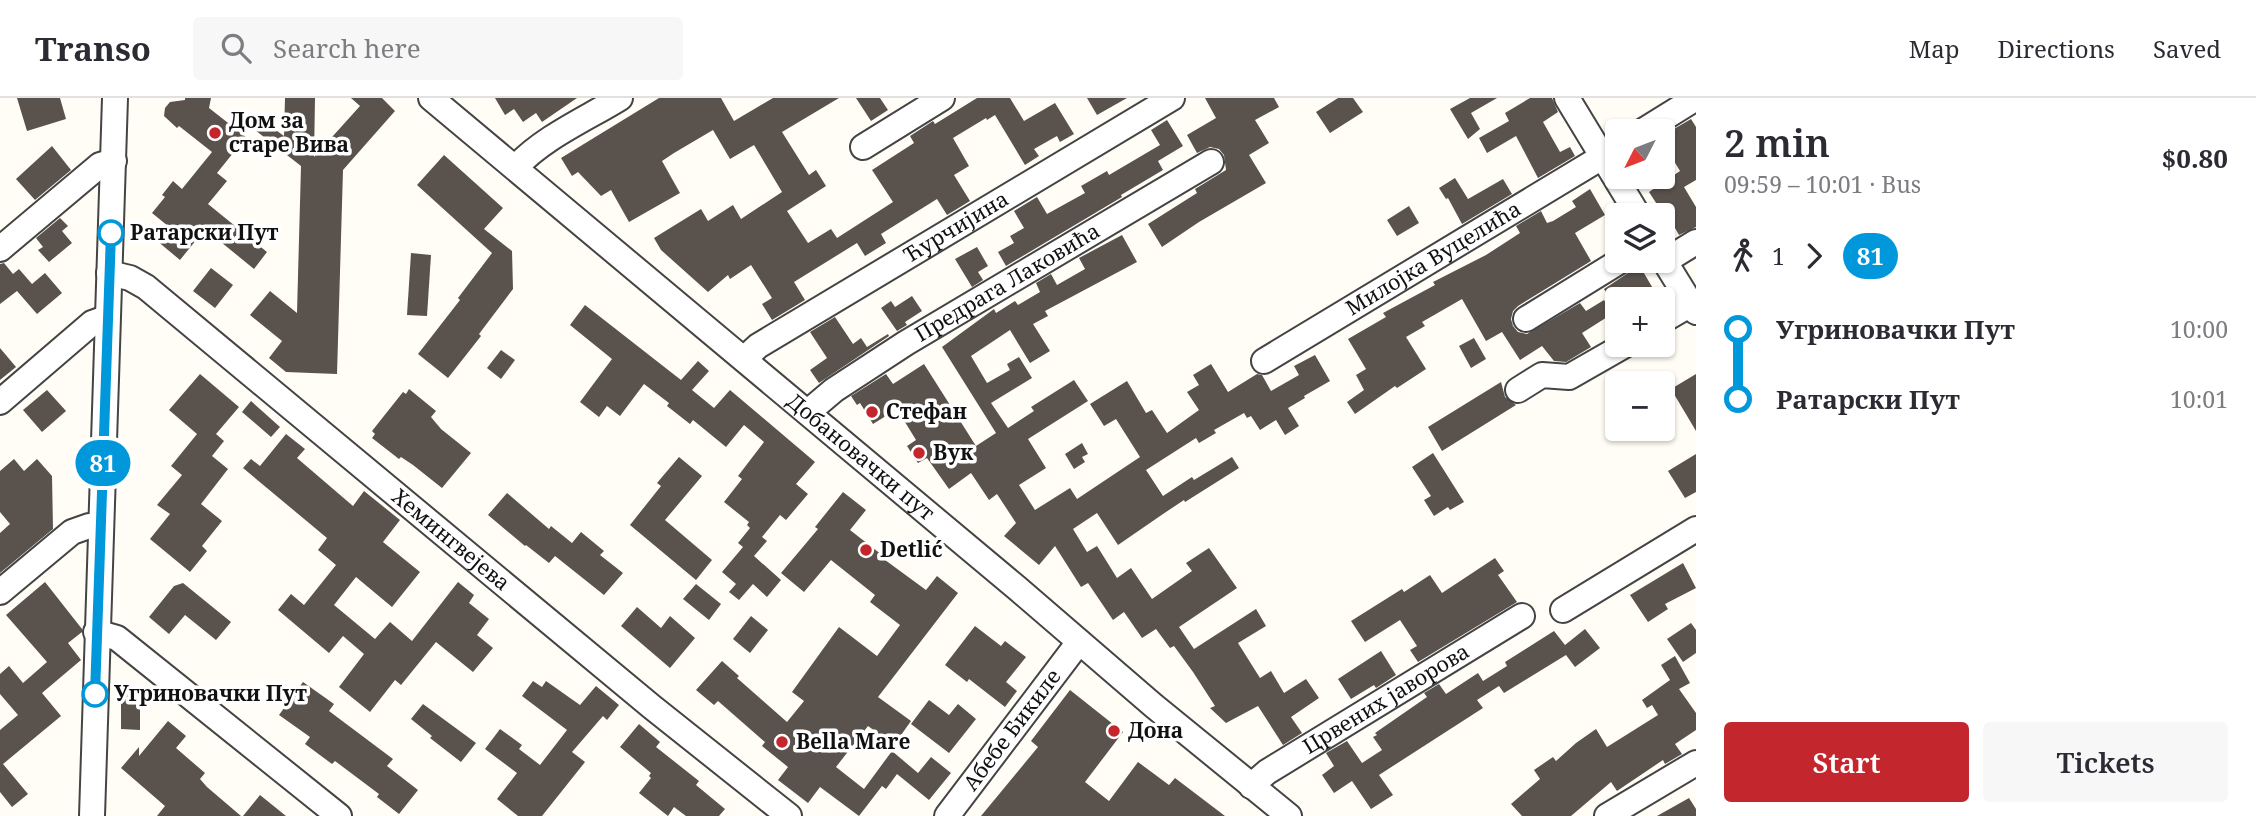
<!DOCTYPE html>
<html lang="en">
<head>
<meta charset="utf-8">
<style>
	:root { --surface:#fff; --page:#f7f7f7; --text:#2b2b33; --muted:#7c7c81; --line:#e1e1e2; --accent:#c4262e }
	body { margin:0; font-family:"Noto Serif",serif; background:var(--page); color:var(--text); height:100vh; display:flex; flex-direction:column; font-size:26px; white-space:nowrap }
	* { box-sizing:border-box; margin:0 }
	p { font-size:23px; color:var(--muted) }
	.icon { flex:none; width:38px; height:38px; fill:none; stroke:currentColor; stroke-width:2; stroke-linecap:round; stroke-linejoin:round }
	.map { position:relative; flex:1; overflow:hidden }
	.panel { display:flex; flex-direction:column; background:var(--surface); width:560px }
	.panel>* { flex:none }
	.badge { padding:0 14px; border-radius:23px; font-size:24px; line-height:46px }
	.needle { width:46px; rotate:228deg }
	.buttons { position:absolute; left:1605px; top:21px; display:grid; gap:14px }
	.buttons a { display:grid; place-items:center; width:70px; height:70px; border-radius:7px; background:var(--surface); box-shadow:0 2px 5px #0004; font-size:35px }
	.map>.badge { position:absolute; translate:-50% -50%; box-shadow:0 0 0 4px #fff }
	.legs { display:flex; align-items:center; gap:10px; height:77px; padding:0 28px; font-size:23px }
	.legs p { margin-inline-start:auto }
	.headline { display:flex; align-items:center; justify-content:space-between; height:119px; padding:0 28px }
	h1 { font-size:38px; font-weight:600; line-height:52px }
	.primary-button { display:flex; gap:14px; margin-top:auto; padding:14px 28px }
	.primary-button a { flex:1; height:80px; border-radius:7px; background:var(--accent); color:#fff; font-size:28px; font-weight:600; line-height:80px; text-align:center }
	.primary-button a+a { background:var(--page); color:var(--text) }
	ul { padding:0 28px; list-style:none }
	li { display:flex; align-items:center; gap:24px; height:70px; font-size:26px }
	li i { display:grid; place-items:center; width:10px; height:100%; margin:0 9px; background:currentColor }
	li i::after { content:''; width:18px; height:18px; margin:-9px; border:5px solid; border-radius:50%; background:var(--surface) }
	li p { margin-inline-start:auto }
	li:first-child i { background:linear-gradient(#0000 50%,currentColor 0) }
	li:last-child i { background:linear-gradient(currentColor 50%,#0000 0) }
	header { display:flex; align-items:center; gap:42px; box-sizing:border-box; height:98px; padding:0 35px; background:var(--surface); border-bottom:2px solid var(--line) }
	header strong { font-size:33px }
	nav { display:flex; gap:38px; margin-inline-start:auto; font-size:24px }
	.search { width:490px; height:63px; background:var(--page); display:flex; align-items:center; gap:18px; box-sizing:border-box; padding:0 24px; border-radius:7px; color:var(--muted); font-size:26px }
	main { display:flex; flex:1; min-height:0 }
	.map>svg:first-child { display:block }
</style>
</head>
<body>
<header>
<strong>Transo</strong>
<div class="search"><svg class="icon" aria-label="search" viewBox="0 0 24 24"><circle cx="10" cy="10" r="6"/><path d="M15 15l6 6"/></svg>Search here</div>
<nav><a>Map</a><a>Directions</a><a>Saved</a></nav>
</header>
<main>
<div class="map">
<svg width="1696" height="718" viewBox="0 0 1696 718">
	<rect width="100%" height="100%" fill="#fffdf5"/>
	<g fill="#5a524d">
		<polygon points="17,0 60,0 66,21 27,33"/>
		<polygon points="185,0 211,0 209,10 246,39 217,75 227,83 208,106 267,154 254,171 205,131 180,162 156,142 168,128 152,115 165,99 162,97 173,83 182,91 212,54 179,28 177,30 164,18 165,10 170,4 185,2"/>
		<polygon points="285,0 315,0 314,59 360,8 351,0 382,0 395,13 343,72 337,276 286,274 269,260 282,243 250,217 270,193 297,215 301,68 255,32 255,17 284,38"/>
		<polygon points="495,0 577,0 542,24 536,15 523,24 514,11 505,17"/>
		<polygon points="659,0 721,0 734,23 773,0 839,0 782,34 809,77 816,72 826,88 787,113 808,145 831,131 837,140 893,104 872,72 914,45 910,38 933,23 935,26 977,0 1010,0 1024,23 1055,5 1074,36 1060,44 1057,38 1034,51 1039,58 1025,67 995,17 987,22 986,20 953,40 969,68 954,77 970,103 947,117 937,101 881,136 886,145 865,158 857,145 794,184 805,202 772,222 762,206 772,200 751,167 730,181 728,177 708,194 661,152 654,140 701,111 708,123 733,107 741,121 782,94 754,47 730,61 713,32 674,55 662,63 680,95 629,124 611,92 601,98 578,74 572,78 561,60"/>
		<polygon points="856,0 880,0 888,12 871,23"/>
		<polygon points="1087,0 1127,0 1097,17"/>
		<polygon points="1205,0 1274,0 1279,9 1255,22 1269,45 1249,57 1266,85 1199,124 1162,149 1148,126 1197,95 1195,91 1226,72 1224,57 1219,51 1210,49 1197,55 1187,37 1216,20"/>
		<polygon points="1338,0 1353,0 1363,14 1330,35 1316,14"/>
		<polygon points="1470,0 1497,0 1471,15 1480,31 1468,41 1450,11"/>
		<polygon points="1530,0 1552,0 1558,14 1543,24 1560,54 1570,49 1575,58 1538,80 1516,38 1487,55 1479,40 1509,23 1505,15"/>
		<polygon points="1691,21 1696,29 1696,82 1684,89 1696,109 1696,129 1679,137 1663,109 1660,111 1649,94 1680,73 1662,43 1662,38"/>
		<polygon points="1167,22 1183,48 1158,63 1163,72 1121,97 1122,99 1006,168 998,154 1014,145 1010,138 1024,130 1014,113 1037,99 1047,116 1085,95 1081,88 1107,73 1109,77 1160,47 1151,32"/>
		<polygon points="52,48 71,72 35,102 16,81"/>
		<polygon points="444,57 503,110 484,131 512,153 513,191 479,236 481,238 448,280 418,256 460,202 458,200 492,155 417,87"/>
		<polygon points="1455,80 1468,101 1503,81 1512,96 1462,126 1448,100 1446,101 1439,90"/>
		<polygon points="1590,91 1605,117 1575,135 1591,163 1518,208 1513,213 1511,221 1513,228 1518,234 1527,236 1580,205 1586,213 1604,202 1612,216 1582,235 1591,249 1566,264 1554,263 1542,248 1520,262 1502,234 1486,243 1462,201 1422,224 1425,228 1406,239 1426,271 1397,290 1395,288 1355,316 1347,304 1364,292 1356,277 1366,271 1348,241 1386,219 1383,215 1435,187 1433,184 1486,157 1520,135 1516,128 1541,113 1547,125 1553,123 1576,109 1572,103"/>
		<polygon points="1409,108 1419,125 1397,138 1387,122"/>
		<polygon points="60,120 68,128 62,133 72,145 49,164 38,152 43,149 36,140"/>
		<polygon points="1122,137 1137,164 1045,213 1048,218 1033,226 1050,253 1030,265 1010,232 971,258 987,285 1010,272 1007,266 1019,259 1032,280 991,305 1008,330 1034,313 1031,309 1074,282 1088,303 1028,341 1046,370 1019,387 1035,412 1070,390 1077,401 1140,359 1116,321 1104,328 1090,306 1127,283 1146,315 1152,312 1167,335 1199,312 1187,294 1199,287 1193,277 1211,266 1228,294 1257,276 1262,277 1271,293 1299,277 1294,268 1315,257 1330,283 1304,298 1305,300 1288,310 1299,328 1285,337 1276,322 1260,332 1251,318 1247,320 1244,315 1214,332 1216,335 1199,345 1196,340 1146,372 1163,398 1192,379 1194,382 1232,359 1239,370 1185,404 1184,402 1163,416 1118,447 1097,415 1073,431 1087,454 1097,448 1117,480 1131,470 1152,501 1192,473 1186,465 1209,450 1237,490 1179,529 1194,551 1256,511 1266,528 1238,545 1260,580 1271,573 1284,595 1306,581 1319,600 1291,619 1302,635 1283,647 1258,608 1226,625 1210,610 1215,608 1193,574 1174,548 1170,550 1156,531 1142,540 1124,514 1113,522 1088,485 1081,489 1055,448 1039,467 1004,438 1016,425 997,396 989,402 971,375 949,391 927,360 918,365 907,348 916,342 897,311 873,326 860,305 857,307 851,298 886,276 893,286 924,266 976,348 996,335 942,249 994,211 996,215 1015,203 1018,207 1040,194 1036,185 1051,176 1057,187 1085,171 1079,160"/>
		<polygon points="977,149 988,168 978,174 983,182 972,189 955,161"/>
		<polygon points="411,155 431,157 427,218 407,217"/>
		<polygon points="1635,163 1637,163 1659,201 1610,201 1604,191 1628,175"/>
		<polygon points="4,165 13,176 19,171 32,186 45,175 62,195 37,216 17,193 0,206 0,166"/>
		<polygon points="211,170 233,187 215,210 193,193"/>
		<polygon points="912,198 922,213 905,224 907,227 897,233 881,210 891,203 895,209"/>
		<polygon points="585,207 681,282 698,263 709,273 692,292 714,310 730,292 815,364 796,386 808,396 786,422 780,417 762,439 767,443 754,458 781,482 767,499 753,486 739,502 729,494 736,486 722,474 743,449 738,445 750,430 747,427 749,424 724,404 742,381 738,378 764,344 744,327 726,349 693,322 690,326 667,308 669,305 644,286 620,318 607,308 599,319 580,304 612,261 570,227"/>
		<polygon points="835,219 853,246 861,240 867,249 888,236 889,238 819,285 810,272 827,260 810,234"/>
		<polygon points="1474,240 1486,261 1471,270 1459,248"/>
		<polygon points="0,250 16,269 0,282"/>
		<polygon points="501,252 515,262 501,281 487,270"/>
		<polygon points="200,276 239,309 216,336 224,343 212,358 228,371 201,406 222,423 202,448 207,453 190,474 150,441 170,416 157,407 182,377 171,368 197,336 169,312"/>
		<polygon points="1696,276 1696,333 1671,291"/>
		<polygon points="1501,284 1505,299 1516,307 1442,353 1428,329"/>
		<polygon points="409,291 436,313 431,319 441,331 471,355 442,390 413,367 401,359 399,361 372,340 375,336 372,333 403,294 406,296"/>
		<polygon points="47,292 66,313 42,334 23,312"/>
		<polygon points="251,303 280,329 271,339 242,314"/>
		<polygon points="286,336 305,351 297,360 353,408 364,393 400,422 383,444 420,474 392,509 356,479 334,507 375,541 390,524 412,543 458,484 474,497 469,505 489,521 477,537 493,550 473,574 436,544 401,587 395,582 370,614 339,589 364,556 343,538 329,555 278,512 291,496 304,507 336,467 318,452 327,440 243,370 251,361 260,368"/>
		<polygon points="1082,345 1088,356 1082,359 1085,364 1074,371 1065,356"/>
		<polygon points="1433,355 1464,404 1450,412 1448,409 1434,418 1424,402 1431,398 1412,369"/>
		<polygon points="1696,356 1696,394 1685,400 1668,373"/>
		<polygon points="679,359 702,378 665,422 712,462 696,482 630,427 661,388 657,385"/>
		<polygon points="14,361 24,373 37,361 52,378 53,431 0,475 0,435 10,426 0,414 0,373"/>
		<polygon points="843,394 866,412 850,432 882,457 881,459 926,492 937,478 958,495 878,599 911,623 894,647 868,628 836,669 864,691 892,653 918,675 931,659 951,675 929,702 897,676 886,691 882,688 859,718 820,689 808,705 778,682 788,669 762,648 765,644 718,603 714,607 696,592 722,563 739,578 737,580 787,624 804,603 792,594 839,529 877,558 900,527 870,504 875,497 831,462 804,494 781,475 818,431 815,429"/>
		<polygon points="507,395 549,431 551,428 572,445 581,434 604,453 600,457 623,475 604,497 555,458 549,465 526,447 525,448 488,417"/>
		<polygon points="1495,460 1504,473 1498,477 1517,504 1418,564 1410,552 1417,548 1400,522 1365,544 1351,523 1402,491 1404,494 1430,477 1442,495"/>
		<polygon points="1683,465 1696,490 1665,506 1668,511 1648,524 1630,497"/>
		<polygon points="45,484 82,531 82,534 68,545 81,562 42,595 61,618 3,666 28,696 12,709 0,694 0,632 18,617 0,596 0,576 9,568 23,585 47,564 6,517"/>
		<polygon points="183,485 231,524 216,542 185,517 169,536 149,519 174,488"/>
		<polygon points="696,486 721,506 709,522 683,501"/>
		<polygon points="637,509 661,530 670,518 695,540 670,570 621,528"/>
		<polygon points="751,518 768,532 750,555 733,541"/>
		<polygon points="1691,525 1696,532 1696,555 1683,564 1667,541"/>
		<polygon points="975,528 1001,548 1005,543 1026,559 1006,584 1017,593 1005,609 969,581 967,584 945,567"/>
		<polygon points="1585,531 1600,550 1575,569 1566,557 1504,595 1499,588 1477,602 1483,610 1379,677 1393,697 1371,711 1352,683 1334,695 1322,677 1334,668 1326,655 1347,643 1362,665 1382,652 1373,639 1377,637 1375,635 1427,599 1424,595 1439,586 1446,596 1478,575 1483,583 1507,568 1505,564 1554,533 1565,547"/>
		<polygon points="1381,553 1396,577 1376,590 1374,587 1351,601 1338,581"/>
		<polygon points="1675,558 1690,585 1679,591 1696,615 1696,632 1675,646 1682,656 1665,666 1663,662 1617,693 1611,684 1571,718 1522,718 1511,706 1540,681 1534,672 1553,659 1556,663 1576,645 1596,631 1607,649 1658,617 1652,607 1647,610 1642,602 1670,582 1661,567"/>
		<polygon points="533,583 542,589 546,583 580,607 596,588 619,607 607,622 603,618 572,654 585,664 542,718 518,718 497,701 517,675 485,651 500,631 522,647 519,651 540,667 567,632 522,598"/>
		<polygon points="303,584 334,606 329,613 393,661 387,668 418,692 399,716 377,699 379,696 335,663 332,666 305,646 310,639 279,617"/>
		<polygon points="121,591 140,592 140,632 121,631"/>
		<polygon points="1070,592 1123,634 1085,684 1109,703 1138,664 1169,687 1175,680 1225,718 981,718 1038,649 1031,643"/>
		<polygon points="929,602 949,617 958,606 976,621 949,655 911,626"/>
		<polygon points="423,606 476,645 461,664 430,640 432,638 411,621"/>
		<polygon points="168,623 186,638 176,650 205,675 200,681 207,689 241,718 157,718 165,708 121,670 139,649 139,658"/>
		<polygon points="639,626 660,644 656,649 699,683 696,687 725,711 719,718 686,718 674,709 668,718 639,695 651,680 649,678 651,675 620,649"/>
		<polygon points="260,697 286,718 243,718"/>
		<polygon points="1689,700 1696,711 1696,718 1657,718"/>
	</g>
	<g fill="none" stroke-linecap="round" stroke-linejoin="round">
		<defs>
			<g id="minor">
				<path id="s1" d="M431,0L1017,490L1154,608L1289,718"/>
				<polyline points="1567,0 1638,117"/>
				<polyline points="1643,33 1696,0"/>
				<polyline points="863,49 942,0"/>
				<path d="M516,69C544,39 586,21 620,0"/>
				<polyline points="0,151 100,67 114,63"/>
				<polyline points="1662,159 1696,214"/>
				<polyline points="1665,163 1696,144"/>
				<path id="s2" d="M109,175L130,180L146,189L652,609L789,718"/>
				<polyline points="1526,221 1620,163"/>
				<polyline points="1662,223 1691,206"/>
				<path id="s3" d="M744,261L758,248L1172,0"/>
				<path id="s4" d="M1264,263L1617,50"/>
				<polyline points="1518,292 1542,277 1569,279 1625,247"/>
				<polyline points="0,304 92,225 106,220"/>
				<path id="s5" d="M808,314L834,292L906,245L1211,64"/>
				<polyline points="0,494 72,434 89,428 100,428"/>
				<polyline points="1563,512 1696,431"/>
				<polyline points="96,534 117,540 339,718"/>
				<path id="s6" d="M1251,688L1267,674L1522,518"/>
				<polyline points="92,718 115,0"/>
				<path id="s7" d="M947,718L1079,544"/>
				<polyline points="1607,718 1696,665"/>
			</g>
		</defs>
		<use href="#minor" stroke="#444" stroke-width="28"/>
		<use href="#minor" stroke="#fff" stroke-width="24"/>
	</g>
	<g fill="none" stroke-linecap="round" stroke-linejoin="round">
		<defs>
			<polyline id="line-1" points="95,596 111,135"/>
		</defs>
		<use href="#line-1" stroke="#fff" stroke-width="16"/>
		<use href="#line-1" stroke="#0098da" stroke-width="10"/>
	</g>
	<g fill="#c4262e" stroke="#fff" stroke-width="2.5">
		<circle cx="215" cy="35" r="7"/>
		<circle cx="872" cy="314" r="7"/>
		<circle cx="919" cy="355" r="7"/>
		<circle cx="866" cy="452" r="7"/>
		<circle cx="1114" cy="633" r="7"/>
		<circle cx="782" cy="644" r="7"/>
	</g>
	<g fill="#fff" stroke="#0098da" stroke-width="3.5">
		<circle cx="111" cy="135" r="12"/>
		<circle cx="95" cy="596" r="12"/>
	</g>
	<g text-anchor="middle" stroke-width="7" stroke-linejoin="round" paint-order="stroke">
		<g font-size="21" font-weight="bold" fill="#111" stroke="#fff" text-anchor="start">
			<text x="229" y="30">Дом за<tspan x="229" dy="24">старе Вива</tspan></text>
			<text x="886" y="321">Стефан</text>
			<text x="933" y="362">Вук</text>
			<text x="880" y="459">Detlić</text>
			<text x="1128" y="640">Дона</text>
			<text x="796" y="651">Bella Mare</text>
		</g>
		<g font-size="21" fill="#111" stroke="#fff">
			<text dy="7" stroke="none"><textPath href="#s3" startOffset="250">Ћурчијина</textPath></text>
			<text dy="7" stroke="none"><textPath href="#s4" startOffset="198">Милојка Вуцелића</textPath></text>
			<text dy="7" stroke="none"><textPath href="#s5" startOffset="238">Предрага Лаковића</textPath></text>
			<text dy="7" stroke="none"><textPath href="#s1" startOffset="560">Добановачки пут</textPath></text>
			<text dy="7" stroke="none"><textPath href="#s2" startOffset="436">Хемингвејева</textPath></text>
			<text dy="7" stroke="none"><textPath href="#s6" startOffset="161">Црвених јаворова</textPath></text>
			<text dy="7" stroke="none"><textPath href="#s7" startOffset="108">Абебе Бикиле</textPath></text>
		</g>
		<g font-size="21" font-weight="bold" fill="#111" stroke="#fff" text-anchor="start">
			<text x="130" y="142">Ратарски Пут</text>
			<text x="114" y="603">Угриновачки Пут</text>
		</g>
	</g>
</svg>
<div class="buttons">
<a><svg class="needle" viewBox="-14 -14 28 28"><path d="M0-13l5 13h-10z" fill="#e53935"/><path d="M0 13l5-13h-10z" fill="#7c7c81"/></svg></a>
<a><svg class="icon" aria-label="layers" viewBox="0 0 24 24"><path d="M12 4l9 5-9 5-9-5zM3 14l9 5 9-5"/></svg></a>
<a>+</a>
<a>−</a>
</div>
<b class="badge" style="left:103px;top:365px;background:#0098da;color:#fff">81</b>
</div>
<section class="panel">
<div class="headline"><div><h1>2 min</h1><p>09:59 – 10:01 · Bus</p></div><b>$0.80</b></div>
<div class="legs"><svg class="icon" aria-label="walk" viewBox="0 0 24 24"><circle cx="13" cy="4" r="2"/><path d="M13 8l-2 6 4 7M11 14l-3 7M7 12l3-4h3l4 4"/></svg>1<svg class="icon" aria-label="forward" viewBox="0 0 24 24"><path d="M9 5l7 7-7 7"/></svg><b class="badge" style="background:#0098da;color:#fff">81</b></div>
<ul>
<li><i style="color:#0098da"></i><b>Угриновачки Пут</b><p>10:00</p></li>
<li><i style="color:#0098da"></i><b>Ратарски Пут</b><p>10:01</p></li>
</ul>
<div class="primary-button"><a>Start</a><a>Tickets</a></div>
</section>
</main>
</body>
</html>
